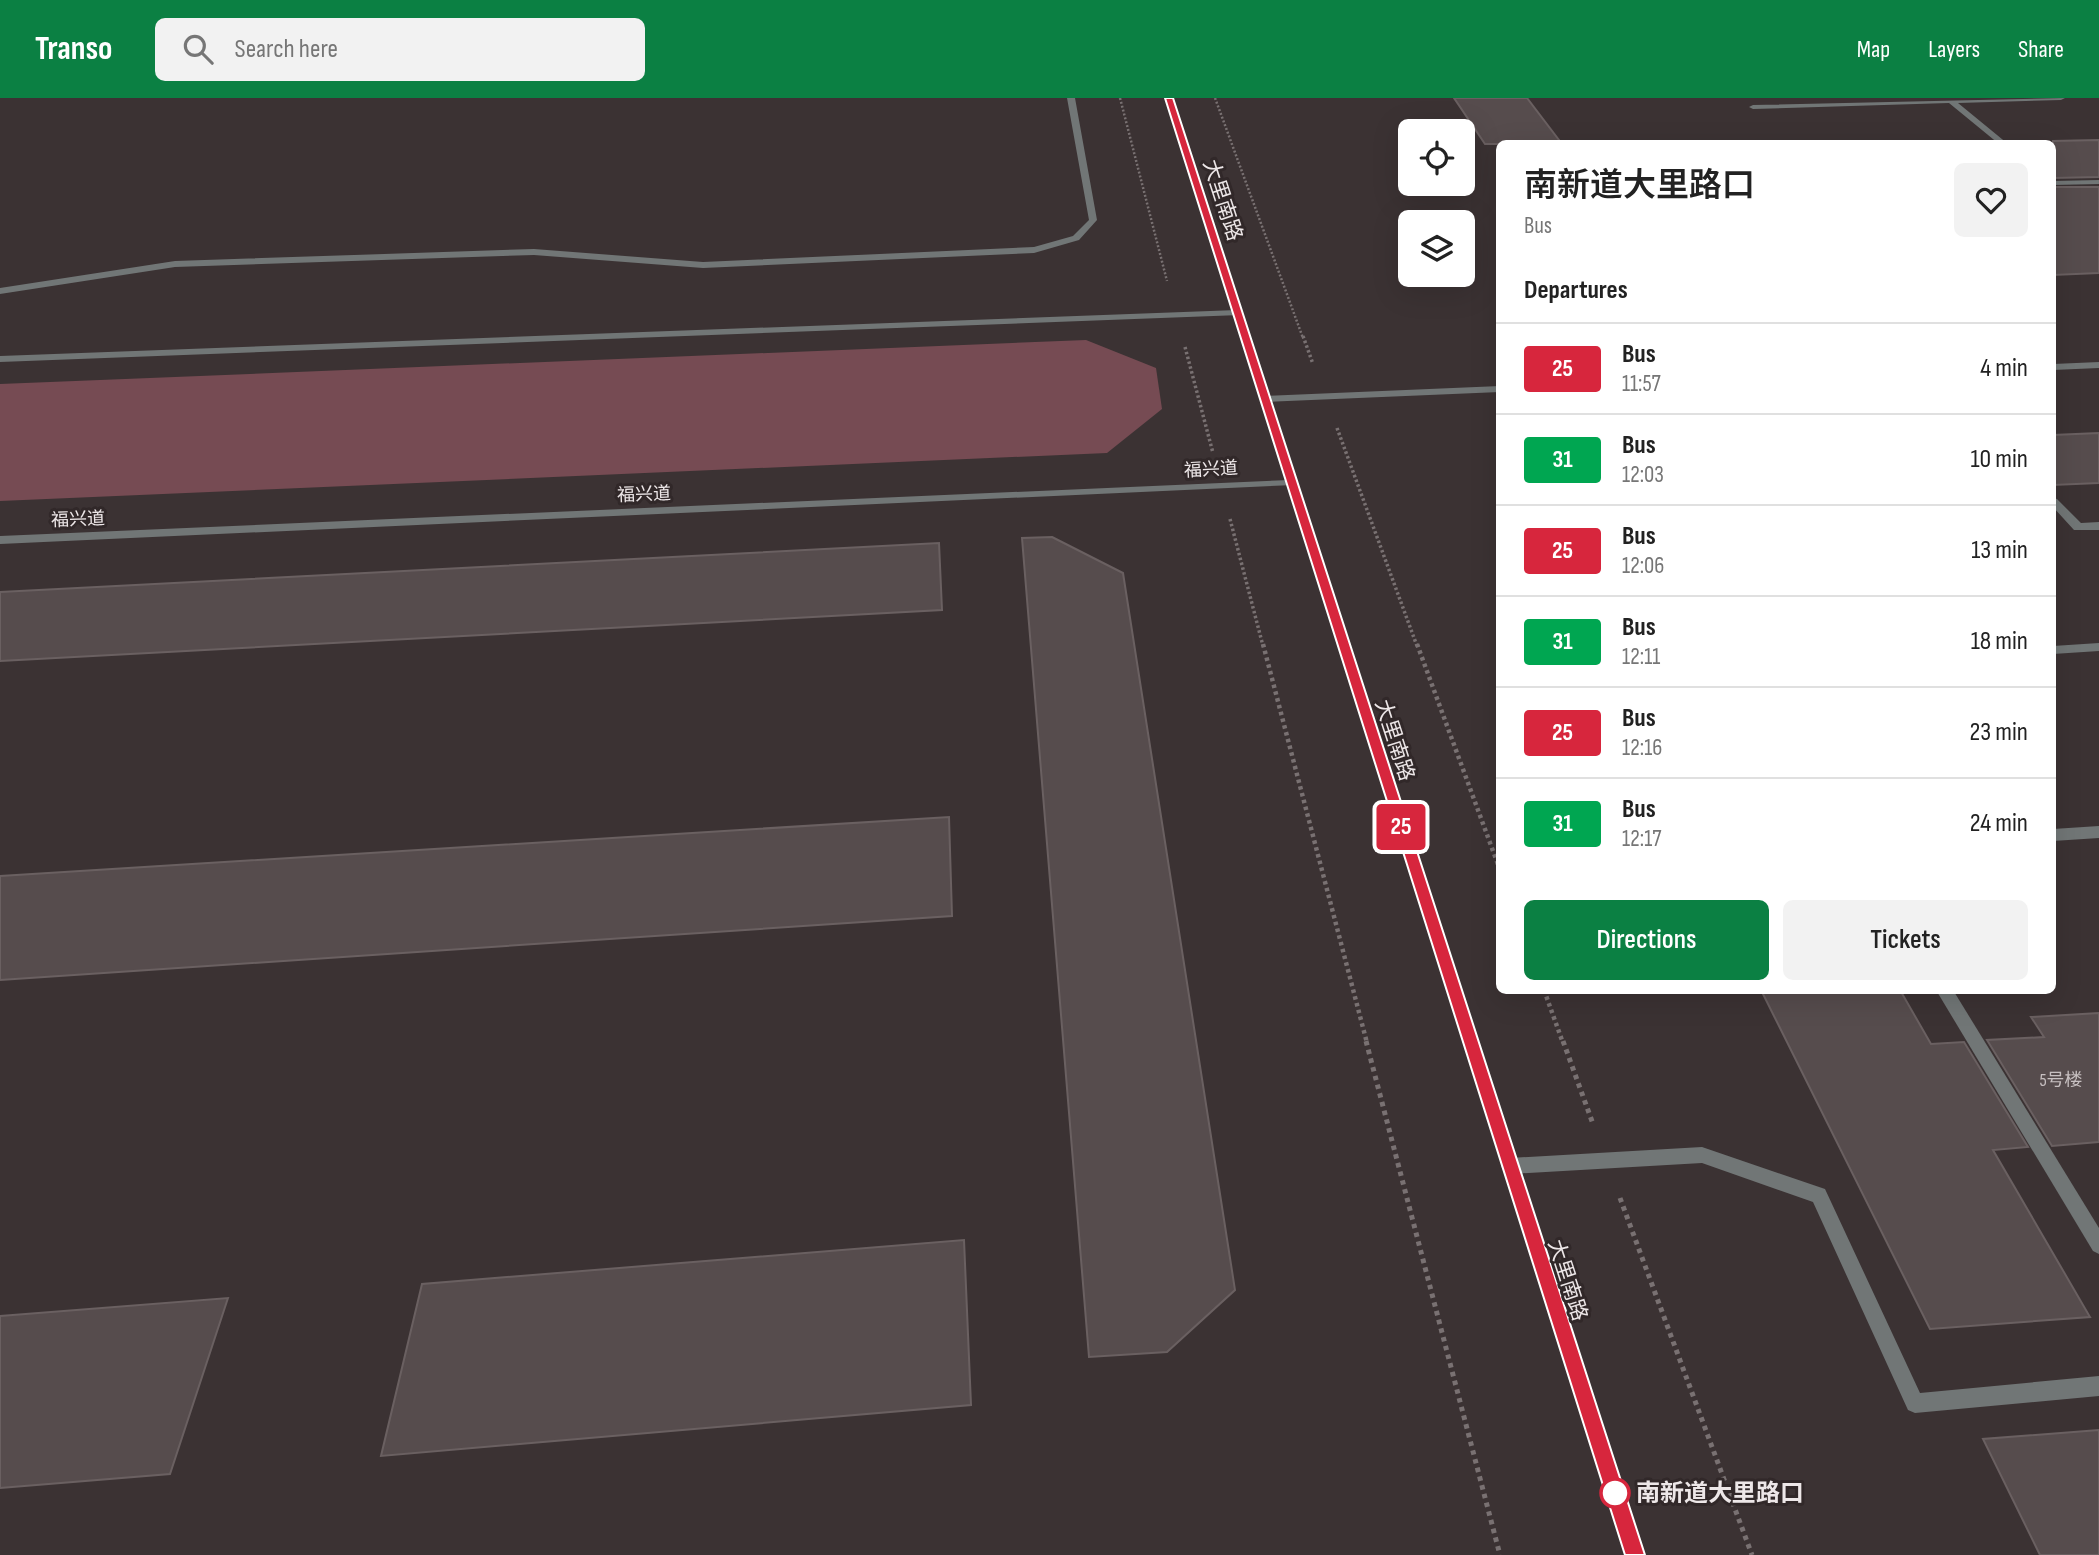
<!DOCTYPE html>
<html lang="en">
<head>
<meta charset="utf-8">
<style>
	:root { --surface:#fff; --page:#f2f2f2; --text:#222; --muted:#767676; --line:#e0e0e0; --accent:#0b8043 }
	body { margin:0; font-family:"Sofia Sans Condensed","Noto Sans SC",sans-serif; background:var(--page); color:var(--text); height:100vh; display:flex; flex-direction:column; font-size:26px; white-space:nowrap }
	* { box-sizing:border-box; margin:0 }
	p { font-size:23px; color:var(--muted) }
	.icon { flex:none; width:38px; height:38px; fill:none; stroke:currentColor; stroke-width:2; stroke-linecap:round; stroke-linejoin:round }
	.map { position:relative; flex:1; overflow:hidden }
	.sheet { position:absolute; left:1496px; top:42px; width:560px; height:854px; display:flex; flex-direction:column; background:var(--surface); border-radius:10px; box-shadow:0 7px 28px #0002 }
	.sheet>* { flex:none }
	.badge { padding:0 14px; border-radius:5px; font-size:24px; line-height:46px }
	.buttons { position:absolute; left:1398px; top:21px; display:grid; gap:14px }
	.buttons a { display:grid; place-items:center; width:77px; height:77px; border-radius:10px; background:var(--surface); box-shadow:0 7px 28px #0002; font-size:35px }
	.map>.badge { position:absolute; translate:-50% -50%; box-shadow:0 0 0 4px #fff }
	h2 { padding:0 28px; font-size:26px; line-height:63px }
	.round { display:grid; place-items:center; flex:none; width:74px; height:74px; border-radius:10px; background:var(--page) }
	.summary { display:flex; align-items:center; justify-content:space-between; height:119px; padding:0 28px }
	h1 { font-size:33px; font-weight:600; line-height:52px }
	.button { display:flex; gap:14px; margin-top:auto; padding:14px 28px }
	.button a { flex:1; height:80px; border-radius:10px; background:var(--accent); color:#fff; font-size:28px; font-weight:600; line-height:80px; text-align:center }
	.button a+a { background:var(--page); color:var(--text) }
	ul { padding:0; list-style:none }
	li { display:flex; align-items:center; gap:21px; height:91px; padding:0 28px; border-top:2px solid var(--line) }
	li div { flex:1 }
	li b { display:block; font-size:26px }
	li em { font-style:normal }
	li .badge { min-width:77px; font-weight:700; text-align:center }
	header { display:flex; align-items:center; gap:42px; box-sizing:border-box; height:98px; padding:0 35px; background:var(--accent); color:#fff }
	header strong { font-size:33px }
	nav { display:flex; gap:38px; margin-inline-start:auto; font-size:24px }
	.search { width:490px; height:63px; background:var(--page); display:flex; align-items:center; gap:18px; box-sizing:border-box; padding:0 24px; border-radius:10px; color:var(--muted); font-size:26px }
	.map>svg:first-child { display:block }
</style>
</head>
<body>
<header>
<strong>Transo</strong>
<div class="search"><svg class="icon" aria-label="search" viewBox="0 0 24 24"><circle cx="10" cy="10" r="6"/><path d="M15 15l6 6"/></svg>Search here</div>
<nav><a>Map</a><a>Layers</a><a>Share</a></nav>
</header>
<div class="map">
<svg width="2099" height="1457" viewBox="0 0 2099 1457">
	<rect width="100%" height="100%" fill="#3b3233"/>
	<polygon fill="#764b53" points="1086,242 1156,270 1162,311 1107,355 0,403 0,286"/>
	<g fill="#564c4d" stroke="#6a6061" stroke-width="2">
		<polygon points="1454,0 1527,0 1562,46 1485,46"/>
		<polygon points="2099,42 2099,79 2053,80 2053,43"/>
		<polygon points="2053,89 2099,89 2099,175 2053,177"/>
		<polygon points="2099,335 2099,385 2053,387 2053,337"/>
		<polygon points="1052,439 1123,475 1235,1192 1167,1254 1089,1259 1022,440"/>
		<polygon points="939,445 942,512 0,563 0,494"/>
		<polygon points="949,719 952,818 0,882 0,778"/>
		<polygon points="1761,892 1900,892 1931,946 1964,944 2028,1049 1993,1052 2090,1219 1930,1231"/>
		<polygon points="2099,915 2099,1044 2052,1048 1987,942 2044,939 2031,919"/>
		<polygon points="964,1142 971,1307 381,1358 422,1186"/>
		<polygon points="228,1200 170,1376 0,1390 0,1218"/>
		<polygon points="2099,1332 2099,1457 2040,1457 1983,1341"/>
	</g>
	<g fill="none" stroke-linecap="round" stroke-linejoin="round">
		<g stroke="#797172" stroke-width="2.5" stroke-dasharray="2 2" stroke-linecap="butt">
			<polyline points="1120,0 1167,183"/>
			<polyline points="1215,0 1303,240"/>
		</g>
		<g stroke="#797172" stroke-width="3.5" stroke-dasharray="2.5 2.5" stroke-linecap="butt">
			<polyline points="1303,238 1313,266"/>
			<polyline points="1185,249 1213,355"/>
			<polyline points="1337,330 1417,548"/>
			<polyline points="1230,421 1263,548"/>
		</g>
		<g stroke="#797172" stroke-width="4.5" stroke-dasharray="3.5 3.5" stroke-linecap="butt">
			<polyline points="1263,546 1367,945"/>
			<polyline points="1417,546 1500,772"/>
			<polyline points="1544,892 1563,945"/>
		</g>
		<g stroke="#797172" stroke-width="5" stroke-dasharray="4.5 4.5" stroke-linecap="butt">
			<polyline points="1366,943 1500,1457"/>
			<polyline points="1563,943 1593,1026"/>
			<polyline points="1620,1100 1752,1457"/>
		</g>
		<g fill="#717676" fill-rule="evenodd">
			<polygon points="1067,0 1075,0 1097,122 1079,142 1034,155 703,170 534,157 175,169 0,196 0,190 175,163 534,151 703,164 1034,149 1073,138 1089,122"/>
			<polygon points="2053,400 2057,401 2081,425 2099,424 2099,432 2074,432 2053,409"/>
			<polygon points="2099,545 2099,553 2053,556 2053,548"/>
			<polygon points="2099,728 2099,740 2053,743 2053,731"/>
			<polygon points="1936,892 1953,892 2099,1130 2099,1156 2093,1153"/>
			<polygon points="1702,1049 1825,1091 1920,1295 2099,1278 2099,1298 1915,1315 1908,1312 1813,1104 1702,1065 1510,1076 1504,1074 1501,1068 1504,1062 1510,1060"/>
		</g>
		<g fill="#717676" fill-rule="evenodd">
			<polygon points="2065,0 2061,2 1958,5 2008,46 1999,46 1949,5 1753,11 1749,9 1753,7"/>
			<polygon points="2099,82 2099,86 2053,87 2053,83"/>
			<polygon points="2099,264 2099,270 2053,272 2053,266"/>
			<polygon points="1500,288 1500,294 1265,304 1260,301 1265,298"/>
		</g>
		<g fill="#717676" fill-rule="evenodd">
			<polygon points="1237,212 1240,213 1240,217 0,264 0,258"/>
			<polygon points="1290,382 1295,385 1294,387 0,446 0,438"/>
		</g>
		<polygon fill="#939a9a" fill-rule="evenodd" points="1165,0 1173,0 1645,1457 1625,1457"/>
	</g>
	<polygon fill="#d7263d" stroke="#fff" stroke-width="2" points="1165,0 1173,0 1645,1457 1625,1457"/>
	<circle fill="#fff" stroke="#d7263d" stroke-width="3.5" cx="1615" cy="1395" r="14"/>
	<g text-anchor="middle" stroke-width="6" stroke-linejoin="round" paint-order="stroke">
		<g font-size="18" fill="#ede7e8" stroke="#312829">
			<text transform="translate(1211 371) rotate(-3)" y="6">福兴道</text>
			<text transform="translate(644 396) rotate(-2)" y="6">福兴道</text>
			<text transform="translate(78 421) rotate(-2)" y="6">福兴道</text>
		</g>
		<g font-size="18" fill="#c7c0c1">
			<text x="2061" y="988">5号楼</text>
		</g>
		<g font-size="21" fill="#ede7e8" stroke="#312829">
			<text transform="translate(1223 102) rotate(72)" y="7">大里南路</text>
			<text transform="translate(1395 642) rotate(72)" y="7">大里南路</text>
			<text transform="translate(1568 1182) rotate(72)" y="7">大里南路</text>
		</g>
		<g font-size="24" font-weight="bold" fill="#ede7e8" stroke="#312829" text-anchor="start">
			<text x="1636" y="1403">南新道大里路口</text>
		</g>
	</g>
</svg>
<div class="buttons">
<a><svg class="icon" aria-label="locate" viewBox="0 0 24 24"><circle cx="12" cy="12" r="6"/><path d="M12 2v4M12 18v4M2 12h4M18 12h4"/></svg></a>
<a><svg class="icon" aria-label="layers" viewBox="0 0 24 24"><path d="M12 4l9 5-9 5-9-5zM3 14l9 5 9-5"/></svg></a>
</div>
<b class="badge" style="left:1401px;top:729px;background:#d7263d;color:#fff">25</b>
<section class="sheet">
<div class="summary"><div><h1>南新道大里路口</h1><p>Bus</p></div><a class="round"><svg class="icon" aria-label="heart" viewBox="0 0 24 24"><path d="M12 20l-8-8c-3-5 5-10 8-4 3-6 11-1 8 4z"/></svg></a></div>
<h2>Departures</h2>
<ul>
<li><span class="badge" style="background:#d7263d;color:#fff">25</span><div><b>Bus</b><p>11:57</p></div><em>4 min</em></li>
<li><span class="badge" style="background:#00a651;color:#fff">31</span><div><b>Bus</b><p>12:03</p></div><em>10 min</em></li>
<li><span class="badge" style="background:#d7263d;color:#fff">25</span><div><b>Bus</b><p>12:06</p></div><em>13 min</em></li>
<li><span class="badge" style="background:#00a651;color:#fff">31</span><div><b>Bus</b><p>12:11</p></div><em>18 min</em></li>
<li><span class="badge" style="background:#d7263d;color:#fff">25</span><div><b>Bus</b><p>12:16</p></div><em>23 min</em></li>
<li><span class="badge" style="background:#00a651;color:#fff">31</span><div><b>Bus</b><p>12:17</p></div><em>24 min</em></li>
</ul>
<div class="button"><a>Directions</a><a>Tickets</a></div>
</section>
</div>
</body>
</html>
